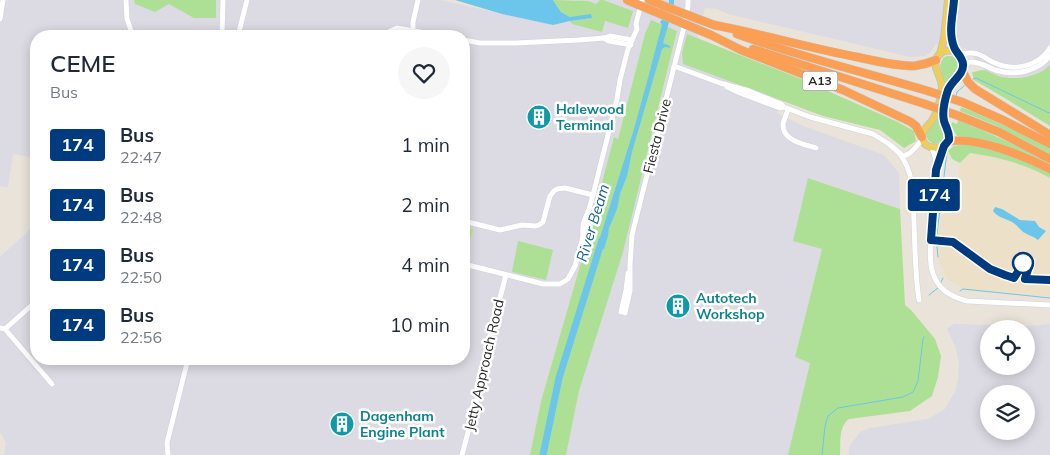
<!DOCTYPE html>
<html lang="en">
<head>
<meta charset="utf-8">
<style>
	:root { --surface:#fff; --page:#f6f6f7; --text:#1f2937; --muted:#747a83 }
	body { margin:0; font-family:Mulish,sans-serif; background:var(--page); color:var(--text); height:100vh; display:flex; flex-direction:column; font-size:19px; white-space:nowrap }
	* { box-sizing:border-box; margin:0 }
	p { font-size:16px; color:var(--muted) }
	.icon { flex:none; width:28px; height:28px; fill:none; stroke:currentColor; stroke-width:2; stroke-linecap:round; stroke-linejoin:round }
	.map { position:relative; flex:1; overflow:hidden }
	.panel { position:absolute; left:30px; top:30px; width:440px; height:335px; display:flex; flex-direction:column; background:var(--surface); border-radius:20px; box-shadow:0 2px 12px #0003 }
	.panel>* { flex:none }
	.badge { padding:0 10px; border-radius:4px; font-size:18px; line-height:32px }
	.tools { position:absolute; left:980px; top:320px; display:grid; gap:10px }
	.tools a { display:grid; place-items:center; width:55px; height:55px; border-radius:50%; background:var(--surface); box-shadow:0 2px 12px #0003; font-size:25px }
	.map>.badge { position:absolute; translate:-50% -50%; box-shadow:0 0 0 2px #fff }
	.round { display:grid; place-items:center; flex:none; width:52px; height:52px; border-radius:26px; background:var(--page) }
	.overview { display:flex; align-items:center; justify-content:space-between; height:85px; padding:0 20px }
	h1 { font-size:24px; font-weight:600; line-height:38px }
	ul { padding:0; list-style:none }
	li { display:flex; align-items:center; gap:15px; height:60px; padding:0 20px }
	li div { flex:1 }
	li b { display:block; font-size:19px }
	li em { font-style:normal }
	li .badge { min-width:55px; font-weight:700; text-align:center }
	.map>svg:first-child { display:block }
</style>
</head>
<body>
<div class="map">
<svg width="1050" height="455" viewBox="0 0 1050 455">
	<rect width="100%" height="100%" fill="#eae3d9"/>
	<g fill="#dcdae2" fill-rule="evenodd">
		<polygon points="0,0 440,0 553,25 570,21 577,1 576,0 1050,0 1050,65 1047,68 1032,76 1018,78 1001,77 985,70 967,49 936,44 930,53 925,56 911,57 728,14 716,9 705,8 697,37 700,39 700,46 694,68 781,101 777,113 803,126 884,155 899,173 900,209 809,178 822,249 795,357 810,362 788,455 566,455 579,391 647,157 677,31 645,34 618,139 614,137 578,273 541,401 530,455 4,455 6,443 0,432 0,257 36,224 36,359 464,359 464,36 36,36 36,158 13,154 8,187 0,186"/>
		<path d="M954,324L1027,326L1050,324V455H849V447L860,432L870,428L928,419L944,410L955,392L958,379L959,364L956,348L947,329ZM989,329H1026V366H989ZM989,394H1026V431H989Z"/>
	</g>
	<polygon fill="#ece1c8" points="970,153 994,157 1035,169 1050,178 1050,297 966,290 947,279 939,261 938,236 947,194 956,189 960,163"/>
	<g fill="#ade095">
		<polygon points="134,0 216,0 216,18 194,18 169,4 155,12 135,4"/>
		<polygon points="553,0 588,1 596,4 600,0 603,0 633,11 628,28 605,21 602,32 572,24 570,21 591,18 570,17 561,12"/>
		<polygon points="651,20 677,31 623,252 579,391 566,455 530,455 541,401 578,273 614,137 618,139 645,34"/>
		<polygon points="687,34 796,77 898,122 914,131 916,141 904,148 880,130 823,116 683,64 682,53"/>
		<path d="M947,56C952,56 956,56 958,61C963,70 951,76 947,83L944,82L940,65L943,58Z"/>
		<path d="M1050,65V126L1008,100L974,80L972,72C976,72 980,70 984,70C990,71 996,76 1002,77C1018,80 1038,77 1050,65Z"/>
		<path d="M961,107C992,119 1021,133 1050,149V154L995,125L960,111Z"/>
		<polygon points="938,117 940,118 944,136 941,142 934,144 928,140 926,133"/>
		<path d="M958,120C990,133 1020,147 1050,164V167L971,138L957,136L951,126L952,122L957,124Z"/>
		<path d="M967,144C996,149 1024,160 1050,173V178C1026,164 998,157 970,153L960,163L952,159L948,151L954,146Z"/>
		<path d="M808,178L900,209L905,305L911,310L935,339L941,356L938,377L932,396L910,411L849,419C838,427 841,443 840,455H788L810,363L795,357L822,249L793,241Z"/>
		<polygon points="518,241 553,250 546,280 512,272"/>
	</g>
	<polygon fill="#c1e791" points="464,227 473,230 470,241 464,239"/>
	<g fill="#6cc6eb">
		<polygon points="455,0 553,0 561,12 570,17 591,14 592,18 570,21 553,25 502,14"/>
		<polygon points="669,0 674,0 674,5 663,43 670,46 670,48 665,47 662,49 632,152 627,176 620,194 617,209 609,228 608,236 604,249 597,247 634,129 651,67 651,66 662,25 660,22 662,20 669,3"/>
		<path d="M995,207L1002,209L1020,220L1035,221L1039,227L1046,231L1038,240C1033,236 1028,235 1023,232C1019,228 1015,223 1010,221C1003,218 998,217 993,211Z"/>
	</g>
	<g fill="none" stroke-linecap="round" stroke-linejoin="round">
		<g stroke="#6cc6eb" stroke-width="1">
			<polyline points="973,79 976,78 1049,113 1050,112"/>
			<polyline points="956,96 957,92 964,86"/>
			<polyline points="937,234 947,152"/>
			<polyline points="937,247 938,257"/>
			<polyline points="940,284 943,278"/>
			<polyline points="960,291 963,289 1050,298"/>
			<polyline points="929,295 938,288"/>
			<polyline points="822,455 825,426 828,416 838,408 903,397 913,392 918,381 923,339 924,337"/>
		</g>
		<polyline stroke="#6cc6eb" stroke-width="7" points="543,455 559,378 602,240"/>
		<defs>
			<g id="minor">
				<polyline points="126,0 127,19 133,36"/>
				<polyline points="0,19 3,0"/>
				<polyline points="413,30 413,22 418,0"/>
				<polyline points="222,36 223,0"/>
				<polyline points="238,36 247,0"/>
				<polyline points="388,36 390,31 397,28 443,36"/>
				<polyline points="604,38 609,41 631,45"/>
				<polyline points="464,40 480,43 516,43 579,40 604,38 610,36 632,40"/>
				<path d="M958,54C965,53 972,52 978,54C984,56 989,61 995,63C1015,72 1039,66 1050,48"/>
				<path d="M674,66L720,83L749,91L781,104L784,107L810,117L873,134L889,144L903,156C913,154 916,145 923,139"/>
				<path d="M963,67L970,62H973C981,63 988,67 995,70C1015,76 1037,72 1050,56"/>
				<polyline points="727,87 740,93 780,108 784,107"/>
				<path d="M788,109C787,114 784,119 783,124C782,141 804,144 816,148"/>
				<path d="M932,148L935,157L936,170C935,189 933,207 932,225C929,260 925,291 967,301L1050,305"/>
				<path d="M900,154C915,175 913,197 914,222C915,247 915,274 919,300"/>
				<polyline points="937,167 944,146"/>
				<polyline points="464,221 500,230 522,225 536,226 539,225 543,222 550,196 554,191 557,189 565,188 593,195"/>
				<path d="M583,237C582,225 583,222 588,212C590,207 591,201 593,195L617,99L620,80L628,49L637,29L636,24L642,0"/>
				<polyline points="464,264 543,284 560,284 568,279 575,266 583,237 589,218 588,211"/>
				<polyline points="621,312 626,290 628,273"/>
				<polyline points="625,313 630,291 630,265 632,235 683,31 688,6 688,0"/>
				<polyline points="0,328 5,329 32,305"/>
				<polyline points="5,329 52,384"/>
				<polyline points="168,455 167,443 188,359"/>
				<polyline points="462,455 482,380 486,351 506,275"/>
			</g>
			<g id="major">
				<path d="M954,0C952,18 948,36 957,52"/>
				<path d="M944,51C950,50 955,50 959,55C971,68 953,78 949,89C946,96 945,105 944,113C943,123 950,130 949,140C943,150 925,151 922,138C921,131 928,126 931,122C937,114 941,98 942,89C943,74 925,62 944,51Z"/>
				<polyline points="940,54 944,38 948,0"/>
			</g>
			<g id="highway">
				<polyline points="649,0 664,6"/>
				<path d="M714,25C762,34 809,48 857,57C875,61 895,66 914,66C921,65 929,63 936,60"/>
				<path d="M737,34C800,57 864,72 928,91"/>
				<polyline points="711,35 741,50 843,90 911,122 916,126 922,137"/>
				<polyline points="753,49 925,104"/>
				<polyline points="962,70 968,82 975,89 1050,135"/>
				<polyline points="962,102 1003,120 1050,144"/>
				<polyline points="959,116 999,132 1050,159"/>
				<path d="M948,142C975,135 1026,157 1050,169"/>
			</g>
		</defs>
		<use href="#minor" stroke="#ced1e0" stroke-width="6"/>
		<use href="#major" stroke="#c3c3c3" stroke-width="8"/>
		<use href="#highway" stroke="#c3c3c3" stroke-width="9"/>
		<use href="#minor" stroke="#fff" stroke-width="5"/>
		<use href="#major" stroke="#edce5b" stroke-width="6"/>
		<use href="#highway" stroke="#fa9f53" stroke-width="8"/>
		<defs>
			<g id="highway-bridge">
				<polyline points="627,0 711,35"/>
				<polyline points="664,6 714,25"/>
				<polyline points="928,91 962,102"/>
				<polyline points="925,104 959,116"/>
			</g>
		</defs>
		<use href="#highway-bridge" stroke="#c3c3c3" stroke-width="9" stroke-linecap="butt"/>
		<use href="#highway-bridge" stroke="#fa9f53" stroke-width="8"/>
	</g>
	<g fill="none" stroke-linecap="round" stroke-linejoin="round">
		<defs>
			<path id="line" d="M954,0C953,15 948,32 954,47C956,53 962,56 963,64C964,75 952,80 948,90C945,99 942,112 944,121C946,128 950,132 949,140L944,146L936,170L931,240L953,242L990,269L1005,275L1014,278L1024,262L1028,260L1030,262C1030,267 1026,273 1025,279L1050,280"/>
		</defs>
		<use href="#line" stroke="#fff" stroke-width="11"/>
		<use href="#line" stroke="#003b80" stroke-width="8"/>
	</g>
	<defs>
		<symbol id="building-disc" viewBox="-11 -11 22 22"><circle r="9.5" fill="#0f9aa8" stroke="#fff"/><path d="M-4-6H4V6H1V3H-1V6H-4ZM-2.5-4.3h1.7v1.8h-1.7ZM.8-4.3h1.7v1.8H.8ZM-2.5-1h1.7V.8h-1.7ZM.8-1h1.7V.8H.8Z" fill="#fff"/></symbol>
	</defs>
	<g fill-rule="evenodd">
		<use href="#building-disc" x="525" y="103" width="28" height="28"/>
		<use href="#building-disc" x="664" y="292" width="28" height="28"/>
		<use href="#building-disc" x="328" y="410" width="28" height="28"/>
	</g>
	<circle fill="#fff" stroke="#003b80" stroke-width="2.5" cx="1023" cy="263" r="10"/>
	<g text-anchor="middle" stroke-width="5" stroke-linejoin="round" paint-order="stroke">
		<rect fill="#fff" stroke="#686868" stroke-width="1" x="802.5" y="71.5" width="35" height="19" rx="4"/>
		<g font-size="12" font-weight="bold" fill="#272727">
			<text x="820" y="85">A13</text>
		</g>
		<g font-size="14" font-weight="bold" fill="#0d838f" stroke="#fff" text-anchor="start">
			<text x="556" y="114">Halewood<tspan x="556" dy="16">Terminal</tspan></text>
			<text x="696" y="303">Autotech<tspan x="696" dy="16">Workshop</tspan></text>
			<text x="360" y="421">Dagenham<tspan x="360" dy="16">Engine Plant</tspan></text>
		</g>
		<g font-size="14" fill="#272727" stroke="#fff">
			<text transform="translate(657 136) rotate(-76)" y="5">Fiesta Drive</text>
			<text transform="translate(484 365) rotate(-77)" y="5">Jetty Approach Road</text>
		</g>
		<g font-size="15" font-style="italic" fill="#106393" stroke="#fff">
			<text transform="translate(593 223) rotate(-73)" y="5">River Beam</text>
		</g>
	</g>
</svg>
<div class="tools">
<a><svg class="icon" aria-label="locate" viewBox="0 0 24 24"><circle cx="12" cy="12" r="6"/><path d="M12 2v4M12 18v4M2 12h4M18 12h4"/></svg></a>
<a><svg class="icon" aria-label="layers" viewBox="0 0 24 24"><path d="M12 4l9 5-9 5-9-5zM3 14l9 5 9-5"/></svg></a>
</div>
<b class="badge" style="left:934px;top:195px;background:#003b80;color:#fff">174</b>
<section class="panel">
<div class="overview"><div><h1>CEME</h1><p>Bus</p></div><a class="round"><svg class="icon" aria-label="heart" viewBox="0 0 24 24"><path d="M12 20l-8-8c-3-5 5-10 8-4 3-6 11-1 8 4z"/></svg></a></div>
<ul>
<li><span class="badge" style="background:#003b80;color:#fff">174</span><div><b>Bus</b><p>22:47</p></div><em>1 min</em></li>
<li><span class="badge" style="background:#003b80;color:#fff">174</span><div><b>Bus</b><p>22:48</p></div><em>2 min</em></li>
<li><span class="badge" style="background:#003b80;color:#fff">174</span><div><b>Bus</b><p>22:50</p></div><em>4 min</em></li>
<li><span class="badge" style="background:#003b80;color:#fff">174</span><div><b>Bus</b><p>22:56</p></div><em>10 min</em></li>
</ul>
</section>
</div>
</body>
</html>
